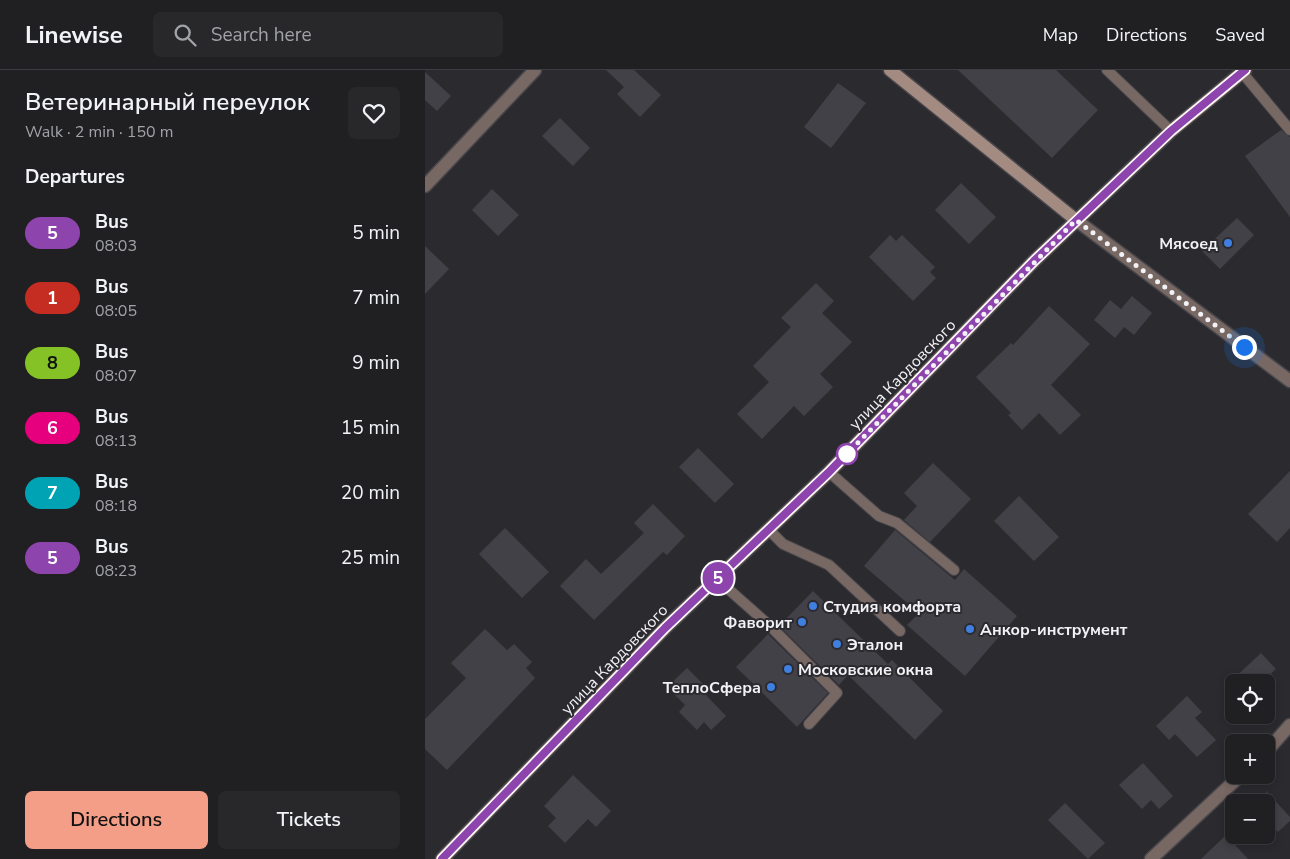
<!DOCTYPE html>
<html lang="en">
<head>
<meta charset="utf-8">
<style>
	:root { --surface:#202023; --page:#28282b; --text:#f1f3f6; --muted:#a2a3a6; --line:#3d3e41; --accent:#f49e87 }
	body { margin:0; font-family:"Nunito Sans",sans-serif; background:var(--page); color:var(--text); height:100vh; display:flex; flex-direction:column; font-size:19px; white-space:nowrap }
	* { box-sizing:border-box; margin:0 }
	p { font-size:16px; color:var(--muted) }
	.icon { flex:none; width:28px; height:28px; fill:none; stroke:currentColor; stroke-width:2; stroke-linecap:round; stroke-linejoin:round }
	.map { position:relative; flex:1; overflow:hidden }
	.details { display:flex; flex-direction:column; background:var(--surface); width:425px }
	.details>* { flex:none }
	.badge { padding:0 10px; border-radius:16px; font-size:18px; line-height:32px }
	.fabs { position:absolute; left:800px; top:604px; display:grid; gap:10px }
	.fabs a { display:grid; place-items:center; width:50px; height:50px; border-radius:8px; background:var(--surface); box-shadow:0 2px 8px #0003,0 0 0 1px var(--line); font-size:25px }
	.you { position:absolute; width:25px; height:25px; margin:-12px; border:4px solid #fff; border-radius:50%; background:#1a73e8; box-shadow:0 0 0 8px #1a73e833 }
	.map>.badge { position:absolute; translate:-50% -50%; box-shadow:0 0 0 2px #fff }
	h2 { padding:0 25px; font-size:19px; line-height:45px }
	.round { display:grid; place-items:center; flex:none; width:52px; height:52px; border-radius:8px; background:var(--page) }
	.summary { display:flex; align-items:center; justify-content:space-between; height:85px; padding:0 25px }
	h1 { font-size:24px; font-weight:600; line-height:38px }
	.button { display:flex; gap:10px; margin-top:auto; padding:10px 25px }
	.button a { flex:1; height:58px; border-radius:8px; background:var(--accent); color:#111; font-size:20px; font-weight:600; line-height:58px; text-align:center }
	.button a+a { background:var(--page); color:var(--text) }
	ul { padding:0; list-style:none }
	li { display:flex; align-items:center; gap:15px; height:65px; padding:0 25px }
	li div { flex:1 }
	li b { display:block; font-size:19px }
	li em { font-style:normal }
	li .badge { min-width:55px; font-weight:700; text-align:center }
	header { display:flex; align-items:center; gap:30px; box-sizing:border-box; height:70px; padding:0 25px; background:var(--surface); border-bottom:1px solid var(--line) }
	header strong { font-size:24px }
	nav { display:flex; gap:28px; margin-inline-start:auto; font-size:18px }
	.search { width:350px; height:45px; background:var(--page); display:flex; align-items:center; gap:12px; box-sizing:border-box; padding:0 18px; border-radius:8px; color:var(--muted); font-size:19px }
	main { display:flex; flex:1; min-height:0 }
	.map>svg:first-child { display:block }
</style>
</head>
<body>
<header>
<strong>Linewise</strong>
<div class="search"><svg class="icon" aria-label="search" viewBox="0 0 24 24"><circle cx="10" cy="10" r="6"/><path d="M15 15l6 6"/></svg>Search here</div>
<nav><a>Map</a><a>Directions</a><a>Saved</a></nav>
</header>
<main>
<section class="details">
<div class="summary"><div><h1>Ветеринарный переулок</h1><p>Walk · 2 min · 150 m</p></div><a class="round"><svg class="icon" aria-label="heart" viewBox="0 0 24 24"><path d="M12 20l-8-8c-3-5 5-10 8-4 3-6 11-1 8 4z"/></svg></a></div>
<h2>Departures</h2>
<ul>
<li><span class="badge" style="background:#8e44ad;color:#fff">5</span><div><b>Bus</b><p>08:03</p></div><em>5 min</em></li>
<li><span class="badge" style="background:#c52d22;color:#fff">1</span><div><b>Bus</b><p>08:05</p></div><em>7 min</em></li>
<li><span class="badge" style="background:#85c226;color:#111">8</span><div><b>Bus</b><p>08:07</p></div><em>9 min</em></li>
<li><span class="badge" style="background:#e6007e;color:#fff">6</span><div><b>Bus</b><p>08:13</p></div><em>15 min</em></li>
<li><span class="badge" style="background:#00a3b4;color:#fff">7</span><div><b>Bus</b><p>08:18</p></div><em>20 min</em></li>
<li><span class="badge" style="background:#8e44ad;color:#fff">5</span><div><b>Bus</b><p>08:23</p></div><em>25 min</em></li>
</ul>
<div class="button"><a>Directions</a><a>Tickets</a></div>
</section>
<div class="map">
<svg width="865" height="789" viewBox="0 0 865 789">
	<rect width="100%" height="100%" fill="#2b2a2f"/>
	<g fill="#424147">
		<polygon points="181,0 209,0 236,25 215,47 192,24 199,17"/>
		<polygon points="533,0 631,0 673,40 627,88"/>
		<polygon points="0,2 26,26 12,41 0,30"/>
		<polygon points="413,13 441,33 406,78 379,57"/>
		<polygon points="135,48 165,78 148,96 117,66"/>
		<polygon points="856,60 865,67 865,147 820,86"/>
		<polygon points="536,113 571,147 544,174 510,140"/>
		<polygon points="67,119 94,145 73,166 47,140"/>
		<polygon points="812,148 829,165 795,199 777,181"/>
		<polygon points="465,165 471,171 477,165 510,197 505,202 511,208 488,231 444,187"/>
		<polygon points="0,176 24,199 0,224"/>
		<polygon points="391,213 409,231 397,243 427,272 395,304 408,317 379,346 369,336 337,369 312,344 344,312 328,296 366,257 356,248"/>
		<polygon points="707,226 727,243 709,265 699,257 690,268 669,250 685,230 696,239"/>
		<polygon points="624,236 665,274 626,315 656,345 635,365 614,343 597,360 583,345 586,343 551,307 586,273 588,275"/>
		<polygon points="273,378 309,414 290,433 254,397"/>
		<polygon points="508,393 546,429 505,472 479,450 492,436 479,423"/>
		<polygon points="865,401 865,458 852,472 823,444"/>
		<polygon points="594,426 634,467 609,491 569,451"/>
		<polygon points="228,434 260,466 242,485 238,482 169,550 135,516 161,489 176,504 219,463 209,453"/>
		<polygon points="80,458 124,502 97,528 54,484"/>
		<polygon points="470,460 530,510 539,499 592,546 540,606 482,555 494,543 439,496"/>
		<polygon points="388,521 463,594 467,590 518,641 490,670 423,605 414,615 354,556"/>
		<polygon points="60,559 82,580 89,574 107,592 101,598 110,608 22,700 0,679 0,649 41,608 26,593"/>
		<polygon points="343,564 403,623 372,657 311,597"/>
		<polygon points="836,583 851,599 837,612 805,612"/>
		<polygon points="262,598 285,621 281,625 301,646 286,660 279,652 272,660 254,642 260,635 242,617"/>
		<polygon points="762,626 777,642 770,648 791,670 772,687 750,664 744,670 731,656"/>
		<polygon points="718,693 748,726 734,739 726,730 717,739 694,715"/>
		<polygon points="148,705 186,741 171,757 163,749 140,773 123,756 131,748 119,736"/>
		<polygon points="841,721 865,747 865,751 853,762 841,749"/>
		<polygon points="640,733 680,773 663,789 623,750"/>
		<polygon points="801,765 823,789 776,789"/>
	</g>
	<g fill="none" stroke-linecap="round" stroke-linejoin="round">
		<defs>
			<g id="lane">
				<polyline points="682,0 746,61"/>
				<polyline points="815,0 865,60"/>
				<polyline points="404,402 454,446 472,453 529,500"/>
				<polyline points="343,459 358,474 404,495 475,561"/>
				<polyline points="292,509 345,556 412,623 384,654"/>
			</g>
			<g id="street">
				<polyline points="0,116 110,0"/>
				<polyline points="651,150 865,311"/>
				<polyline points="841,682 865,655"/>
				<polyline points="726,789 816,705"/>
			</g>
			<polyline id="secondary" points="465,0 651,150"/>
			<polyline id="primary" points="17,789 240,558 404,402 609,191 746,61 820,0"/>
		</defs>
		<use href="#lane" stroke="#47464b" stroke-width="12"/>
		<use href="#street" stroke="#47464b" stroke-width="15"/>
		<use href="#secondary" stroke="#47464b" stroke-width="15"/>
		<use href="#primary" stroke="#47464b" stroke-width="15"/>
		<use href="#lane" stroke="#786863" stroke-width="10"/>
		<use href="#street" stroke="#786863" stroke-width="12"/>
		<use href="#secondary" stroke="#a38b82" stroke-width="12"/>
		<use href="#primary" stroke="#c5a599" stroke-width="12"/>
	</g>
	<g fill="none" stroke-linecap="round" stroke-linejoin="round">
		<defs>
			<polyline id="line" points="17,789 240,558 404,402 609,191 746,61 820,0"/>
		</defs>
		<use href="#line" stroke="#fff" stroke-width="11"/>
		<use href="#line" stroke="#8e44ad" stroke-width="8"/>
		<polyline stroke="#f2f1f5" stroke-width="5" stroke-dasharray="0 9" points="422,384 418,388 651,150 819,277"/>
	</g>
	<g fill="#3f7fe0" stroke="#2b2a2f" stroke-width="2">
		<circle cx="803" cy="173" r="5"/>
		<circle cx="388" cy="536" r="5"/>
		<circle cx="377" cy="552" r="5"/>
		<circle cx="545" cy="559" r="5"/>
		<circle cx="412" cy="574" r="5"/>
		<circle cx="363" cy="599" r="5"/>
		<circle cx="346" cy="617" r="5"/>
	</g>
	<circle fill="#fff" stroke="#8e44ad" stroke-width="2.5" cx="422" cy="384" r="10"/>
	<g text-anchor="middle" stroke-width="4" stroke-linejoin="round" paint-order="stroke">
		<g font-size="16" font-weight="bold" fill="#f2f1f5" stroke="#2b2a2f" text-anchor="start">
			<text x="793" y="179" text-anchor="end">Мясоед</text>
			<text x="398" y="542">Студия комфорта</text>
			<text x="367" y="558" text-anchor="end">Фаворит</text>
			<text x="555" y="565">Анкор-инструмент</text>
			<text x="422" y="580">Эталон</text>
			<text x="373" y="605">Московские окна</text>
			<text x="336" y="623" text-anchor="end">ТеплоСфера</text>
		</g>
		<g font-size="16" fill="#f2f1f5" stroke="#2b2a2f">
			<text transform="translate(477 304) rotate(-46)" y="6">улица Кардовского</text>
			<text transform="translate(189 589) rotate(-46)" y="6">улица Кардовского</text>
		</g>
	</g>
</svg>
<div class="fabs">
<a><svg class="icon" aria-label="locate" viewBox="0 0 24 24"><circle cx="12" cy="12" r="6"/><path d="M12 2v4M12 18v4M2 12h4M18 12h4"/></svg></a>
<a>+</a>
<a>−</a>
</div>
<div class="you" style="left:819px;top:277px"></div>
<b class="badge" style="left:293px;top:508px;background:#8e44ad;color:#fff">5</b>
</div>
</main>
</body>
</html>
